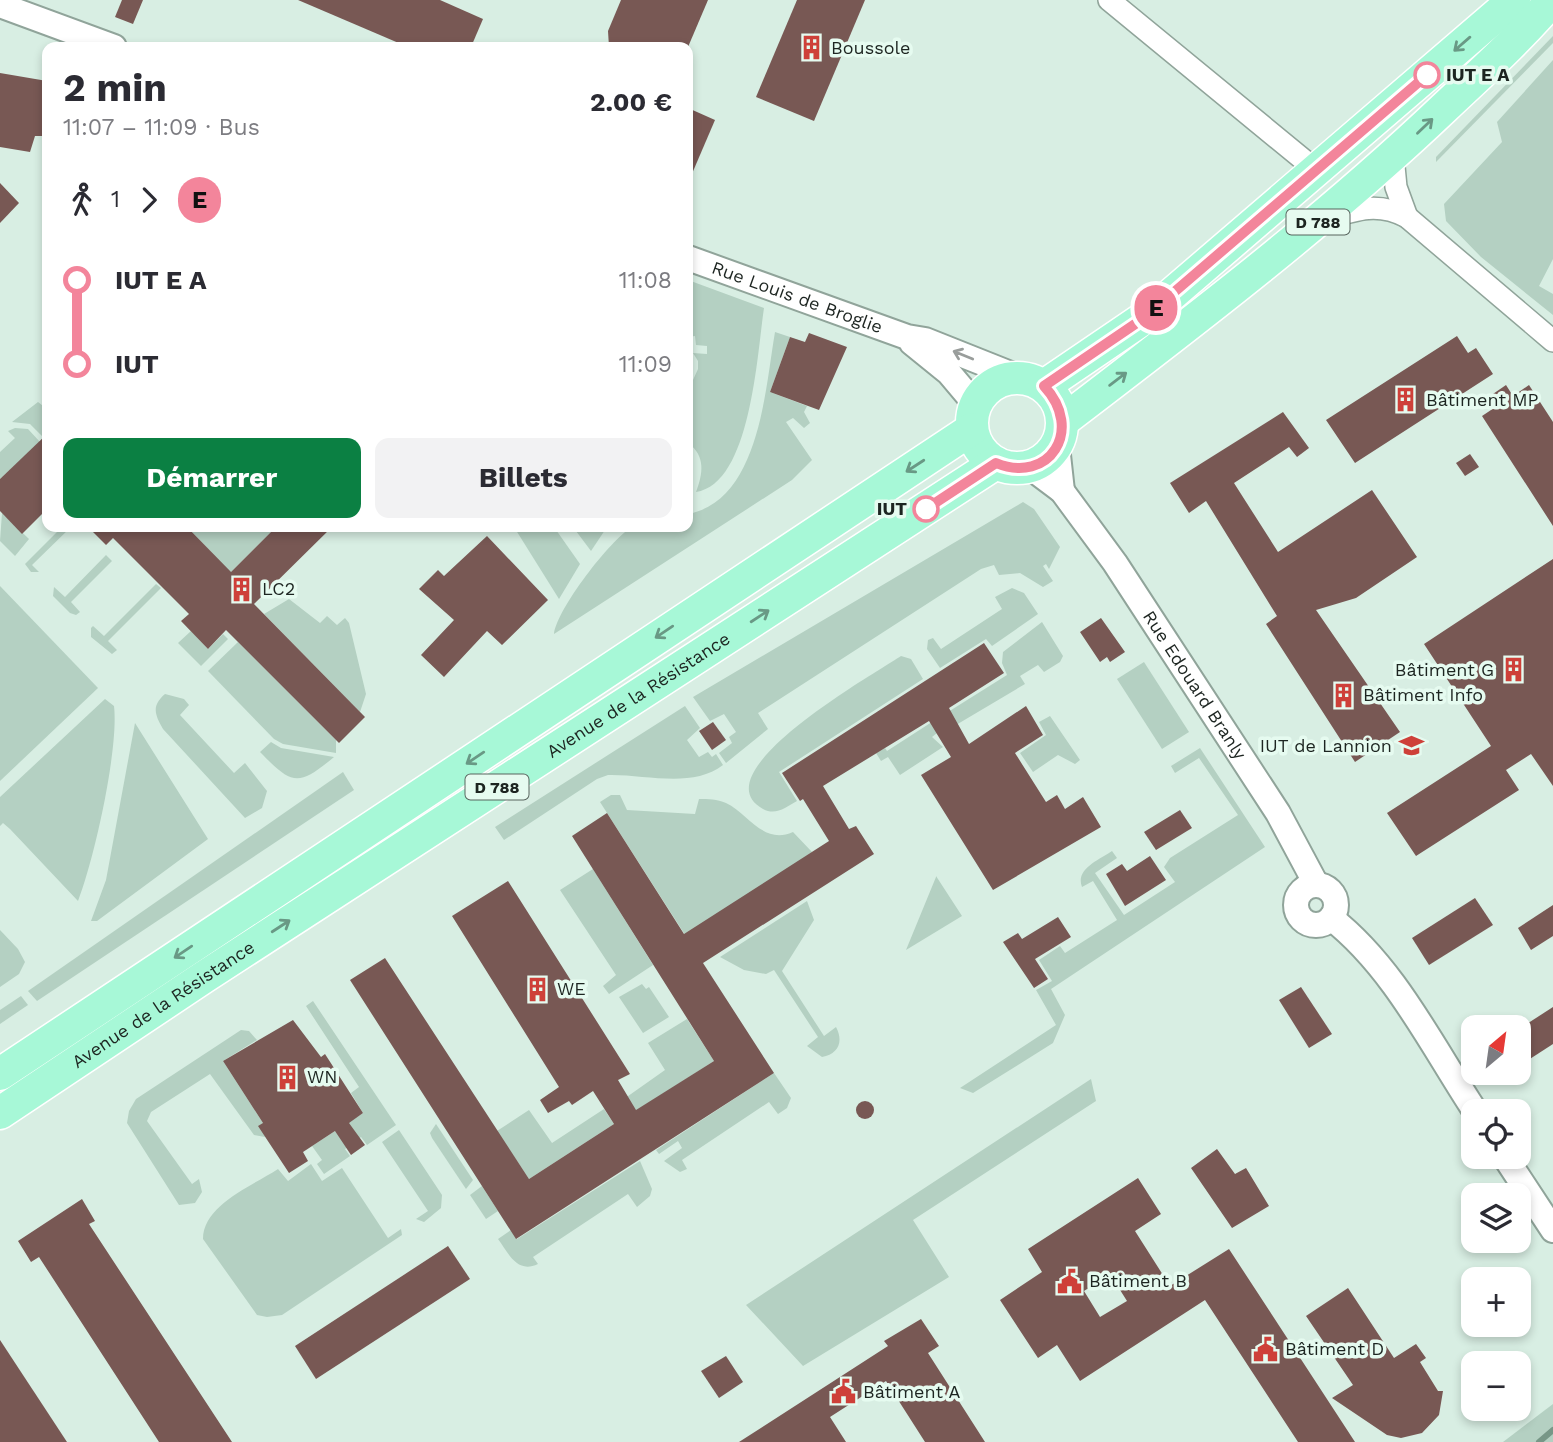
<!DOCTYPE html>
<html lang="fr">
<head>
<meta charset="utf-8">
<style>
	:root { --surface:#fff; --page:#f2f2f3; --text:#2b2b33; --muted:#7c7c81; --accent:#0b8043 }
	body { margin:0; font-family:"Work Sans",sans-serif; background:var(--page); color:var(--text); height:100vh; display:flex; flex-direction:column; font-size:26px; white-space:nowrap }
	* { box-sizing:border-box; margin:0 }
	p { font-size:23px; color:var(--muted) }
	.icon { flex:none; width:38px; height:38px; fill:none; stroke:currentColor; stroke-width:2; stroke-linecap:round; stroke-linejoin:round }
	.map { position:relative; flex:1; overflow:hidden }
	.drawer { position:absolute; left:42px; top:42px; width:651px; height:490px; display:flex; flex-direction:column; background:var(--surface); border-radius:14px; box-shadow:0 4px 10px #0003 }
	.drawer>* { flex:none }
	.badge { padding:0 14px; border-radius:23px; font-size:24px; line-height:46px }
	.needle { width:46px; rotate:29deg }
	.tools { position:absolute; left:1461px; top:1015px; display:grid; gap:14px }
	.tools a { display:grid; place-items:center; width:70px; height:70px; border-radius:14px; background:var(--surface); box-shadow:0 4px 10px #0003; font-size:35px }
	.map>.badge { position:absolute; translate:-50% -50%; box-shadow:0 0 0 4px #fff }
	.legs { display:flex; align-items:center; gap:10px; height:77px; padding:0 21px; font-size:23px }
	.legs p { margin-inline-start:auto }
	.overview { display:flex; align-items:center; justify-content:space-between; height:119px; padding:0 21px }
	h1 { font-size:38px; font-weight:700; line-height:52px }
	.action { display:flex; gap:14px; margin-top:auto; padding:14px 21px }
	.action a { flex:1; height:80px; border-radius:14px; background:var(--accent); color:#fff; font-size:28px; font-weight:700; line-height:80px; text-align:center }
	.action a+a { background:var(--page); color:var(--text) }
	ul { padding:0 21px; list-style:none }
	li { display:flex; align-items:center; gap:24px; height:84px; font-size:26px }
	li i { display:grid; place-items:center; width:10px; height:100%; margin:0 9px; background:currentColor }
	li i::after { content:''; width:18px; height:18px; margin:-9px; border:5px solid; border-radius:50%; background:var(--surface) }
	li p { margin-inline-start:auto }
	li:first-child i { background:linear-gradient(#0000 50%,currentColor 0) }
	li:last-child i { background:linear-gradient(currentColor 50%,#0000 0) }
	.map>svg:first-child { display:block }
</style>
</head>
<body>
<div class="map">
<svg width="1553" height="1442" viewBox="0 0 1553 1442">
	<rect width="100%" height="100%" fill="#d8eee3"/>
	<g fill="#b4d0c2">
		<polygon points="1553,36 1553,43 1436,162 1436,157"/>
		<polygon points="1553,60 1553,259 1539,286 1553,294 1553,315 1481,257 1446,221 1444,204 1502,142 1497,122"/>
		<path d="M688,280L764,308C757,354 751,484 696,492C703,474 706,456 688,443V391L698,369V361L693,353L707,354V346L696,345L695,336L688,337Z"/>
		<path d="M775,332L790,337L770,392L807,406L804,412L810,423L804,428L793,418L786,422L812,460L792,480L554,634C557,609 610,540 632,527H688V514C760,500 765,389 775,332Z"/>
		<polygon points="38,402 47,409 47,434 44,438 30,424 12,422"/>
		<polygon points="15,428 28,429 40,442 0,479 0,452 15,438 8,431"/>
		<polygon points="1023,502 1034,509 1060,547 1049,569 1046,564 1043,566 1053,581 1043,587 1020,573 999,575 994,565 981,569 758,713 768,729 726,763 719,753 732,743 729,737 736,732 724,714 710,721 693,697"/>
		<polygon points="2,513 29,539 15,556 0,541"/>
		<polygon points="62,527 71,527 32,565 39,572 31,572 25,564"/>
		<polygon points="187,527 276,527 217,586 212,553"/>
		<polygon points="514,527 554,527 580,564 559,599"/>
		<polygon points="573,527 607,527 591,551"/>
		<polygon points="106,555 112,561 71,602 80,612 76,615 70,613 53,596 54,587 65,597"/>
		<polygon points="156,584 161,588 108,641 117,650 112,654 91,637 91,628 93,626 104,636"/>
		<polygon points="0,586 98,688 0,781"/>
		<polygon points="1012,588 1024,593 1038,614 992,646 986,639 940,668 927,649 928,640 933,638 941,649 1002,609 995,597"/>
		<polygon points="289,599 320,623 327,616 337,625 345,618 349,623 366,694 360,712 264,614"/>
		<polygon points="1042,622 1063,656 1060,662 1044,672 1038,665 1020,676 1025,684 956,725 948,712 1007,675 1002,663 1003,652"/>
		<polygon points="191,631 208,649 223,634 228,639 201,666 178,643"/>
		<polygon points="238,642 336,740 336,753 283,744 274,739 208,671"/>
		<path d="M901,656L911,659L923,679L779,772L797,801C786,807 776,816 763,809C698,773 876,673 901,656Z"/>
		<polygon points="1144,662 1189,732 1162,749 1117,679"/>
		<path d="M165,694L184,699L189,705L180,715L234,773L245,763L267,791L262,808L245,818L163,729C155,715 151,706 165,694Z"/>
		<path d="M105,699L114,706C119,749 94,860 78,901L10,829L3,823L0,826V797Z"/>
		<path d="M685,706L700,728L687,740L699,757L708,752L712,757L716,754L723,765C692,789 645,774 608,775L597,779L504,840L495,827Z"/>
		<polygon points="1050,716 1080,760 1075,764 1058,755 1033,772 1020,753 1046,735 1039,722"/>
		<polygon points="935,720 942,729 932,737 943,747 900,775 888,757 881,761 876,753 885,748 887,751"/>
		<polygon points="135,723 208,839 97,921 91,921 106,880"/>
		<path d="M271,742L281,748L334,757C298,787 292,785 260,752Z"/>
		<path d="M1200,748L1265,847L1051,989L1065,1015L1053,1043L973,1093L960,1088L1056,1025L1036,990L1052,981L1039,960L1060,946L1065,953L1117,920L1093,881L1082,887C1075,869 1099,860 1112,851L1117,858L1095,873L1124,915L1175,882L1164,867L1170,858L1238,815L1199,758L1175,773L1171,766Z"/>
		<polygon points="343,772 354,790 37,1001 28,991"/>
		<path d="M611,795H620L627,810L695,814L699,799C708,799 717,799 726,803C749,814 763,845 793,832L812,852L689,941L600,802Z"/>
		<polygon points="593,869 653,965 609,994 603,986 616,975 560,890"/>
		<polygon points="936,876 962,916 906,950 936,877"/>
		<path d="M807,901L814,920L782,971L824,1036L836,1027C844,1042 838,1054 822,1057L807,1046L818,1037L774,970L766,974L744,970L720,957Z"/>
		<polygon points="0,930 18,949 25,962 19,974 0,987"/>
		<polygon points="642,984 646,989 649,987 669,1017 643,1033 619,997"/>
		<polygon points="21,996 28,1005 0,1024 0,1010"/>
		<polygon points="313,1001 396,1125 367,1145 361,1137 345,1149 350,1156 324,1174 317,1164 322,1160 312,1146 363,1113 351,1093 359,1087 306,1006"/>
		<polygon points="687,1019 714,1061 623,1119 614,1106 665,1070 648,1043"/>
		<polygon points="241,1030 249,1031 257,1040 223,1061 263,1123 265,1137 254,1135 210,1074 151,1112 147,1121 192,1184 199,1179 202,1192 195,1203 179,1205 127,1123 129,1111 136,1099"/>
		<polygon points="774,1073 791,1098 787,1108 778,1114 769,1102 682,1160 687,1169 680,1172 664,1161 682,1148 678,1141 659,1154 656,1150"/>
		<polygon points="1091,1079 1096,1101 913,1220 949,1277 803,1366 746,1305"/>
		<polygon points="604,1109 614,1124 529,1179 497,1131 529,1110 552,1143"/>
		<polygon points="436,1124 473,1180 466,1189 432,1138 430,1133"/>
		<polygon points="399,1130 442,1195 441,1208 424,1222 416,1219 428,1211 382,1142"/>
		<path d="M640,1161L652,1189L650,1196L637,1207L628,1194L533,1257L538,1264C517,1274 509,1254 498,1239L511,1230L517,1239Z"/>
		<path d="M311,1164L322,1181L342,1168L388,1238L401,1229L402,1235L282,1315L267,1317L257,1315L203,1239C203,1205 252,1186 278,1169L288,1181Z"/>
		<polygon points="482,1186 498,1211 486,1219 470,1195"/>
		<polygon points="1553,1404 1553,1442 1503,1442"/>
	</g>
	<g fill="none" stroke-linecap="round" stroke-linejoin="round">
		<polyline stroke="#779787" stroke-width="6" points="1539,1442 1553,1430"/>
	</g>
	<g fill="#785854" fill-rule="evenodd">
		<polygon points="122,0 143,0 133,24 115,17"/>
		<polygon points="298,0 440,0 483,19 471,47 408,47"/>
		<polygon points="621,0 708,0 688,47 609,47 608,31"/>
		<polygon points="797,0 865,0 814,121 756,97"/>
		<polygon points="0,73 47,81 44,136 35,136 30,152 0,147"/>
		<polygon points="688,108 715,120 688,183"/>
		<polygon points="0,183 19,203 0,223"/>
		<polygon points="809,333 847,347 819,410 770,392 790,337 805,342"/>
		<polygon points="1457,336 1468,353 1476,348 1493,374 1355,463 1326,420"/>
		<polygon points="1506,385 1513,396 1529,385 1553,422 1553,526 1482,416 1497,406 1490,396"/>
		<polygon points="1283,412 1309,448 1297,457 1289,447 1234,483 1278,552 1372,490 1417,557 1356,598 1316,610 1400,732 1355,762 1266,624 1277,616 1206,501 1189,513 1170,483"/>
		<polygon points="47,434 47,509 22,534 0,511 0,479"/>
		<polygon points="1470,454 1479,467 1465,476 1456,463"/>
		<polygon points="88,527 187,527 231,572 276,527 332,527 254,604 365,717 339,743 226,630 208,649 181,621 189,614 113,538 106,545"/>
		<polygon points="487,536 548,600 502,645 487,631 444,677 421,655 454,620 419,589 438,570 444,576"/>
		<polygon points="1553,559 1553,786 1531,754 1506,770 1519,790 1416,856 1387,813 1491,746 1424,644"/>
		<polygon points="1101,618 1125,652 1110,662 1107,657 1100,662 1080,632"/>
		<polygon points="984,643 1004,673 949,708 969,744 1026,706 1043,735 1015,753 1046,802 1057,795 1065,809 1083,797 1101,827 993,890 921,775 951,757 929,721 823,786 849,829 856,826 874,854 703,963 774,1073 516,1239 350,980 385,958 529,1179 614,1124 593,1091 572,1105 569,1101 548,1113 540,1100 559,1087 452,916 508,881 630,1074 618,1080 636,1110 714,1061 572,836 607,813 684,934 829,841 803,799 800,801 782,773"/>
		<polygon points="713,722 726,740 712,750 699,731"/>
		<polygon points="1180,810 1192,828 1156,850 1144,832"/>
		<polygon points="1150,856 1166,880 1125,906 1106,874 1122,864 1127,871"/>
		<polygon points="1475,898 1493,925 1429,965 1412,938"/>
		<polygon points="1553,905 1553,936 1531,950 1518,928"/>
		<polygon points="1058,917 1071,937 1035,959 1048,979 1034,988 1003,942 1018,933 1022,939"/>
		<polygon points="1301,987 1332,1034 1309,1048 1279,1000"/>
		<polygon points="1553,1007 1553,1044 1519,1066 1519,1029"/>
		<polygon points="293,1020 321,1057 325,1054 363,1113 349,1123 365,1145 351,1155 335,1131 303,1152 308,1161 289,1173 258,1126 263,1123 223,1061"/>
		<circle cx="865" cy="1110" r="9"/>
		<polygon points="1217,1149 1235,1174 1246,1168 1269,1206 1232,1228 1191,1168"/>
		<path d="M1138,1178L1161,1214L1135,1231L1170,1286L1229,1249L1355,1442H1298L1205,1300L1080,1381L1057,1345L1038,1358L1000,1300L1042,1272L1028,1249ZM1110,1274L1127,1301L1100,1317L1084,1291Z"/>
		<polygon points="82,1199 95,1221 89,1224 232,1442 159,1442 39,1257 31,1262 18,1241"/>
		<polygon points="448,1246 470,1279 316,1379 295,1346"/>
		<polygon points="1348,1288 1394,1358 1416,1344 1426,1358 1420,1362 1438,1391 1443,1391 1439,1415 1422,1433 1401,1438 1387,1435 1332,1398 1353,1385 1306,1316"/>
		<polygon points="921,1319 939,1346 928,1353 985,1442 925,1442 886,1381 830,1417 846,1442 739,1442 888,1346 884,1341"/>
		<polygon points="0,1340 67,1442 0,1442"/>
		<polygon points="726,1356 743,1382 719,1398 701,1371"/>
	</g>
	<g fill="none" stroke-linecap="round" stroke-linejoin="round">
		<defs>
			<g id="minor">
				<polyline points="1109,0 1316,170"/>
				<polyline points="1393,156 1396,187 1407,217"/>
				<path d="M1328,218C1357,209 1379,202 1407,217L1553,341"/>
			</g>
			<g id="tertiary">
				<polyline points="0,5 114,47"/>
				<path id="s1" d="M688,258L907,337L925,340L1018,377"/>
				<polyline points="912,343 949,373 976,405"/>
				<polyline points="1057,446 1062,491"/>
				<path id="s2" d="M1030,467L1062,491L1115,563L1278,813L1316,884"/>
				<circle cx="1316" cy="905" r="20"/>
				<path d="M1331,918C1394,967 1432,1046 1475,1111"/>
				<polyline points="1505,1157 1553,1230"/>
			</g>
			<g id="primary">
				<circle cx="1017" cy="423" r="45"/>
				<polyline points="1044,386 1144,318 1514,0"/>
				<path d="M1063,421C1194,321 1324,222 1444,108C1481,73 1519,39 1552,0"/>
				<polyline points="0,1074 972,429"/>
				<path id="s3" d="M0,1113L204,977L996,463"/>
			</g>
		</defs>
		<use href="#minor" stroke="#90a49a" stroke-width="24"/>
		<use href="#tertiary" stroke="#90a49a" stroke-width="28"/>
		<use href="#primary" stroke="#fff" stroke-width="35"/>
		<use href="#minor" stroke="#fff" stroke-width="21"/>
		<use href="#tertiary" stroke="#fff" stroke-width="24"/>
		<use href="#primary" stroke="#a7f8d7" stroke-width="32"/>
	</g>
	<defs><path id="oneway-shaft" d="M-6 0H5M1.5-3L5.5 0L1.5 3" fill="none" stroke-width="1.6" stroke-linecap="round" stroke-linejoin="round" transform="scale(1.75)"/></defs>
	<g stroke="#699985">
		<use href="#oneway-shaft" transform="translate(1462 44) rotate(139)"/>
		<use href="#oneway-shaft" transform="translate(1425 126) rotate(-44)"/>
		<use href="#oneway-shaft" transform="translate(1118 379) rotate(-37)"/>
		<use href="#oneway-shaft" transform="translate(915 466) rotate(147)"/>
		<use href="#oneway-shaft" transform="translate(760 616) rotate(-33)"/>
		<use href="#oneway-shaft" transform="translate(664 632) rotate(146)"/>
		<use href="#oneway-shaft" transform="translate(475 758) rotate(146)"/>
		<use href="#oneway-shaft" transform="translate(281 926) rotate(-33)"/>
		<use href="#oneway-shaft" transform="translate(183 952) rotate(146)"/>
	</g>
	<use stroke="#999d9b" href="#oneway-shaft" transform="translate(963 355) rotate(-158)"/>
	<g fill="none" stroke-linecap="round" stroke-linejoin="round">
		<defs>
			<path id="line-1" d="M926,509L996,463C1049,485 1085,430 1044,386L1144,318L1427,75"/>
		</defs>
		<use href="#line-1" stroke="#fff" stroke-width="16"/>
		<use href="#line-1" stroke="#f3859b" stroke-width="10"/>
	</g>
	<defs>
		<symbol id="building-bare" viewBox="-9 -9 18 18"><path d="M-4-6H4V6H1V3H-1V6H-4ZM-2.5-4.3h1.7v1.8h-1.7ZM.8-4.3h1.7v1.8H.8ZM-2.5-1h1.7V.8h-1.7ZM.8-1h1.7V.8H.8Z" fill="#ce4039" stroke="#e6fbf0" stroke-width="2.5" paint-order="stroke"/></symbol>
		<symbol id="university-bare" viewBox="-9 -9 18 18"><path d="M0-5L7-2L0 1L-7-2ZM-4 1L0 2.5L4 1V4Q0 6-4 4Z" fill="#ce4039" stroke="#e6fbf0" stroke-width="2.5" paint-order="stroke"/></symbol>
		<symbol id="civic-bare" viewBox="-9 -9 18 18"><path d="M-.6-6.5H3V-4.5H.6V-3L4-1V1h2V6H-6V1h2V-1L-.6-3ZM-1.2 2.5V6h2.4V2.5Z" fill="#ce4039" stroke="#e6fbf0" stroke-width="2.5" paint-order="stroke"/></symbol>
	</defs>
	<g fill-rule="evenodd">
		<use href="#building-bare" x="794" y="30" width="35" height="35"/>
		<use href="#building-bare" x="1388" y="382" width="35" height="35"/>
		<use href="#building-bare" x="224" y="572" width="35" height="35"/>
		<use href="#building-bare" x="1496" y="652" width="35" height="35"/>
		<use href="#building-bare" x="1326" y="678" width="35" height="35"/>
		<use href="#university-bare" x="1394" y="728" width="35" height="35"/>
		<use href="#building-bare" x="520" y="972" width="35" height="35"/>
		<use href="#building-bare" x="270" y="1060" width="35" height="35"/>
		<use href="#civic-bare" x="1052" y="1264" width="35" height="35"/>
		<use href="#civic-bare" x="1248" y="1332" width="35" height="35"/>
		<use href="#civic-bare" x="826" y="1374" width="35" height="35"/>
	</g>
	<g fill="#fff" stroke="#f3859b" stroke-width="3.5">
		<circle cx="1427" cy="75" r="12"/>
		<circle cx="926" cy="509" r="12"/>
	</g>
	<g text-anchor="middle" stroke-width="7" stroke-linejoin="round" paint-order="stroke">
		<g fill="#e6fbf0" stroke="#59655f" stroke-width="2">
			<rect x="1286.5" y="209.5" width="63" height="25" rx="5"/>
			<rect x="465.5" y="774.5" width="63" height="25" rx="5"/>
		</g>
		<g font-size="16" font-weight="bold" fill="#1d2521">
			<text x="1318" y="228">D 788</text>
			<text x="497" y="793">D 788</text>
		</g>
		<g font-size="18" fill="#1d2521" stroke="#e6fbf0" text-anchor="start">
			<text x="831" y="54">Boussole</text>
			<text x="1426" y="406">Bâtiment MP</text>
			<text x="262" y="595">LC2</text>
			<text x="1494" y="676" text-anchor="end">Bâtiment G</text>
			<text x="1363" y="701">Bâtiment Info</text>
			<text x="1392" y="752" text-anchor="end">IUT de Lannion</text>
			<text x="557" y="995">WE</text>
			<text x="307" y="1083">WN</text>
			<text x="1089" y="1287">Bâtiment B</text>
			<text x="1285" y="1355">Bâtiment D</text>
			<text x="863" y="1398">Bâtiment A</text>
		</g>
		<g font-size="18" font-weight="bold" fill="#1d2521" stroke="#e6fbf0" text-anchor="start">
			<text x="1446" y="81">IUT E A</text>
			<text x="907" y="515" text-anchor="end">IUT</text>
		</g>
		<g font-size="18" fill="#1d2521" stroke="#e6fbf0">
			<text dy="6" stroke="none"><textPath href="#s1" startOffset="116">Rue Louis de Broglie</textPath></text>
			<text dy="6" stroke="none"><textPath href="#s2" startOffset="275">Rue Edouard Branly</textPath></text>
			<text dy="6" stroke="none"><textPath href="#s3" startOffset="763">Avenue de la Résistance</textPath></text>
			<text dy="6" stroke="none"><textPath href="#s3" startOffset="196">Avenue de la Résistance</textPath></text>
		</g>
	</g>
</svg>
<div class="tools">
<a><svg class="needle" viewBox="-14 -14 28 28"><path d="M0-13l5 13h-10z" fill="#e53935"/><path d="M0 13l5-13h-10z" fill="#7c7c81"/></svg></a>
<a><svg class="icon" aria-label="locate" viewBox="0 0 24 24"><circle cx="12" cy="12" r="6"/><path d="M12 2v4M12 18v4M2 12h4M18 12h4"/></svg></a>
<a><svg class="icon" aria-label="layers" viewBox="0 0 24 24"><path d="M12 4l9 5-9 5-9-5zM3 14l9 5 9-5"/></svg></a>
<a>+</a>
<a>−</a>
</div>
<b class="badge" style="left:1156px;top:308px;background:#f3859b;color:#111">E</b>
<section class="drawer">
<div class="overview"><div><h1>2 min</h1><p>11:07 – 11:09 · Bus</p></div><b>2.00 €</b></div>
<div class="legs"><svg class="icon" aria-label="walk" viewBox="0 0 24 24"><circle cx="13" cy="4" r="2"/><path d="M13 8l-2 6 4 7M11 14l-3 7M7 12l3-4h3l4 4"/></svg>1<svg class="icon" aria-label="forward" viewBox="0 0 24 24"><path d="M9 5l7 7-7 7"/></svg><b class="badge" style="background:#f3859b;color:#111">E</b></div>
<ul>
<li><i style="color:#f3859b"></i><b>IUT E A</b><p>11:08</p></li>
<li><i style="color:#f3859b"></i><b>IUT</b><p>11:09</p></li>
</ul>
<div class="action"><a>Démarrer</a><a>Billets</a></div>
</section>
</div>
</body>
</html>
